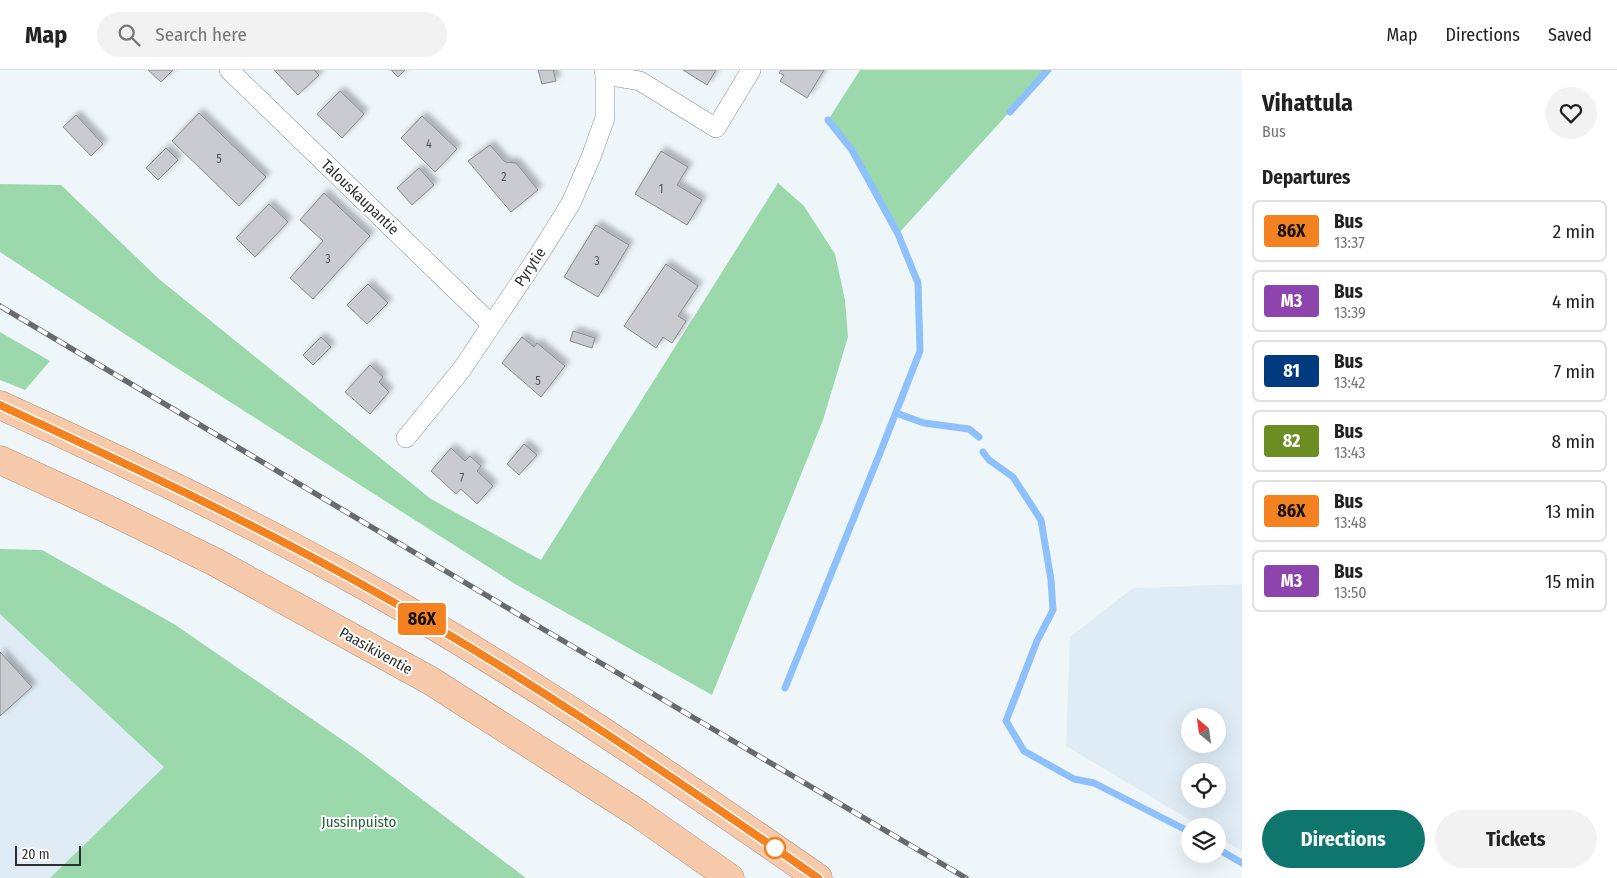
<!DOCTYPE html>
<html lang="en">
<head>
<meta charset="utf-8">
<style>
	:root { --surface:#fff; --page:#f2f2f2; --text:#222; --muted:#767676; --line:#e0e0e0; --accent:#0f766e }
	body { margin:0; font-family:"Fira Sans Condensed",sans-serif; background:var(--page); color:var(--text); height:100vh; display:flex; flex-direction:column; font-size:19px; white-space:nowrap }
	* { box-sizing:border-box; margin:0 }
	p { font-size:16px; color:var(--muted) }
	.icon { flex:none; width:28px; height:28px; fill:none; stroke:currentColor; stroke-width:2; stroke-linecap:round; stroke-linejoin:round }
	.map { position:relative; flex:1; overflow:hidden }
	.details { display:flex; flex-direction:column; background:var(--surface); width:375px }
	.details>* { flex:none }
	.badge { padding:0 10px; border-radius:4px; font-size:18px; line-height:32px }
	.needle { width:32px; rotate:331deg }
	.fabs { position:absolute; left:1181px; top:638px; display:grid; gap:10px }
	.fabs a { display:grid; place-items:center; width:45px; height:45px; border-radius:50%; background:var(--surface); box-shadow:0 5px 20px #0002; font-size:25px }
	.scale { position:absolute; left:15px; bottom:12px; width:66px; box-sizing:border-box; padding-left:5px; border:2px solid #2b2d2f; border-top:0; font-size:14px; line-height:18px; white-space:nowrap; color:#2b2d2f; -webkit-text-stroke:4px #fff; paint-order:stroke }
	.map>.badge { position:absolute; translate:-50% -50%; box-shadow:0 0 0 2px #fff }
	h2 { padding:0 20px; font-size:19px; line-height:45px }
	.round { display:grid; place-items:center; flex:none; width:52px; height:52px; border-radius:26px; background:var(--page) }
	.summary { display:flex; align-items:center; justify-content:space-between; height:85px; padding:0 20px }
	h1 { font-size:24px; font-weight:700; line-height:38px }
	.button { display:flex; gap:10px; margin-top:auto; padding:10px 20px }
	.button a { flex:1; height:58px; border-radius:30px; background:var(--accent); color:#fff; font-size:20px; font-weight:700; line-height:58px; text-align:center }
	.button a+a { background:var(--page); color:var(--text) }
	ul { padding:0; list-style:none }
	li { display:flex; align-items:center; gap:15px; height:62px; margin:0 10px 8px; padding:0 10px; border:2px solid var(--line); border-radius:8px }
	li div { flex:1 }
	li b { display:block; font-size:19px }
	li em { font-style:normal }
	li .badge { min-width:55px; font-weight:700; text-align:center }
	header { display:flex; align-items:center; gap:30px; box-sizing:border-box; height:70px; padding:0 25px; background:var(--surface); border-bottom:1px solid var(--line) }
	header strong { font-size:24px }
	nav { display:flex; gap:28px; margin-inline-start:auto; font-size:18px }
	.search { width:350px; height:45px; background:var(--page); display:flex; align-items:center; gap:12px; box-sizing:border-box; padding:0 18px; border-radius:28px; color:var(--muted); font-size:19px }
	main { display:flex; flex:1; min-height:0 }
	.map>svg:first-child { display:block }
</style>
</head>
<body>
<header>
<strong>Map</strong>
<div class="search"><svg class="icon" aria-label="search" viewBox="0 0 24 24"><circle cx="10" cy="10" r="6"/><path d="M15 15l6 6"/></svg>Search here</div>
<nav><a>Map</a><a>Directions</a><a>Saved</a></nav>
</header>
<main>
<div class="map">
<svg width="1242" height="808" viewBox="0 0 1242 808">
	<defs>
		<filter id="shadow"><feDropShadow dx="4.5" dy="-4.5" stdDeviation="2.5" flood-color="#0004"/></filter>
	</defs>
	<rect width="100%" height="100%" fill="#eff6fa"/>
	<g fill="#dfecf6" fill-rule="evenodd">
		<path d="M1242,514V781L1218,767V756H1200L1066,676L1070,567L1133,518ZM1190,646H1218V674H1190ZM1190,701H1218V729H1190Z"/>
		<polygon points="0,544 165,697 50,808 0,808"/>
	</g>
	<g fill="#9bd9ac">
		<polygon points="860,0 1048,0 898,164 852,80 828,50"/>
		<polygon points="778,113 804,136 835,184 845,230 848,267 823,350 712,625 515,514 169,293 0,182 0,114 61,115 159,209 431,429 541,490"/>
		<polygon points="0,262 50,291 25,320 0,310"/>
		<polygon points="0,479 42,480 174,554 357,680 526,808 50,808 164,697 0,544"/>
	</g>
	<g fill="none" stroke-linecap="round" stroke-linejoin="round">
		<g stroke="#8ec1fc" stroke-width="7">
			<polyline points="1010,42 1048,0"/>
			<polyline points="896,343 924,353 969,359 979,367"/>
			<polyline points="983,382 989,390 1013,407 1041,450 1051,510 1053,540 1037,571 1006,651 1024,681 1074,709 1094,713 1190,762"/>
			<polyline points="785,618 880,383 920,281 918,213 898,164 852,80 828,50"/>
			<polyline points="1218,779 1242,793"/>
		</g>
	</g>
	<g fill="#cacad1" stroke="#88898f" filter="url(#shadow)">
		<polygon points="148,0 173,0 161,12"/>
		<polygon points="274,0 314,0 319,5 298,25"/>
		<polygon points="391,0 405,0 398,7"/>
		<polygon points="538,0 553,0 556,11 542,14"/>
		<polygon points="683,0 716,0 707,15"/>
		<polygon points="781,0 824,0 807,28 780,11 784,5 779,3"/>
		<polygon points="340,21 364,44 342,68 317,44"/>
		<polygon points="199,43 266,107 239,136 172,71"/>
		<polygon points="76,45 103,74 91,86 63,57"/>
		<polygon points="422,46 457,79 435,102 401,68"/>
		<polygon points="490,75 505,92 516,93 538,120 511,142 468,91"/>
		<polygon points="166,78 178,90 158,110 146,98"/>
		<polygon points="661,81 688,97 677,115 702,130 687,155 635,124"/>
		<polygon points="419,98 434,115 412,135 397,118"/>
		<polygon points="324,123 370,166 313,229 290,208 323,171 300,150"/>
		<polygon points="269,134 288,152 255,187 236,168"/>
		<polygon points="596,155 629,175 598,227 564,207"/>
		<polygon points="666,194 698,216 678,246 686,251 672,273 663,267 656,278 624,256"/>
		<polygon points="368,214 388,233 367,254 347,235"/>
		<polygon points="573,261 595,268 592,278 570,271"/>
		<polygon points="321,267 331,277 313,295 303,285"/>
		<polygon points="522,267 534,277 537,273 565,296 541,327 502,293"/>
		<polygon points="370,295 383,307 379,312 389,322 370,344 345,322"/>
		<polygon points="524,374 537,385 519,405 507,394"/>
		<polygon points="451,378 465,391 470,386 481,396 477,401 493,416 477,434 461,419 456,424 431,401"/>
		<polygon points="0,582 32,617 0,646"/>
	</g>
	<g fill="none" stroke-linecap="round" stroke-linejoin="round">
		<defs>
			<g id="street">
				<polyline points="229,0 491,254"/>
				<polyline points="604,0 605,5 640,11 716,58 751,0"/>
				<polyline points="406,368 462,299 540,183 571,133 591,87 605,48 605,5"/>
			</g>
			<g id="highway">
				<path d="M0,335C120,390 239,446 354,510C515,599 667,703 818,808"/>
				<polyline points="0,390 107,439 215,492 431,611 639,744 730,808"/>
			</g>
		</defs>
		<use href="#street" stroke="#8a9094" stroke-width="20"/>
		<use href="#highway" stroke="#ae927f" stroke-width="29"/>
		<use href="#street" stroke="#fff" stroke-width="19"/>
		<use href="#highway" stroke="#f5c9aa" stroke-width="28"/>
		<defs>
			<polyline id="rail" points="0,236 543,559 966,808"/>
		</defs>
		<use href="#rail" stroke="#686b6e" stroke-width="5.5"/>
		<use href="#rail" stroke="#fff" stroke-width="4" stroke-dasharray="11" stroke-linecap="butt"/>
	</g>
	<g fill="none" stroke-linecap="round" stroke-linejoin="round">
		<defs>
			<path id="line" d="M0,335C119,391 239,446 354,510C515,599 667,703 818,808"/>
		</defs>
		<use href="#line" stroke="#fff" stroke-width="11"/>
		<use href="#line" stroke="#f58220" stroke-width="8"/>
	</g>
	<circle fill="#fff" stroke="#f58220" stroke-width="2.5" cx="775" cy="778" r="10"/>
	<g text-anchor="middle" stroke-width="4" stroke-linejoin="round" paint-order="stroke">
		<g font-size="12" fill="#535458">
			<text x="429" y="78">4</text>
			<text x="219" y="93">5</text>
			<text x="504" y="111">2</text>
			<text x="661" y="123">1</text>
			<text x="328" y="193">3</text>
			<text x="597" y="195">3</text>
			<text x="538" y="315">5</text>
			<text x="462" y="412">7</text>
		</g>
		<g font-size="15" fill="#2b2d2f" stroke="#fff">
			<text transform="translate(360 127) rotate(44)" y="5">Talouskaupantie</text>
			<text transform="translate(530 197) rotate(-56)" y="5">Pyrytie</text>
			<text transform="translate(376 581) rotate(29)" y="5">Paasikiventie</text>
		</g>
		<g font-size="15" fill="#23633a" stroke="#fff">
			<text x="359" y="757">Jussinpuisto</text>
		</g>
	</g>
</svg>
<div class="fabs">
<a><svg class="needle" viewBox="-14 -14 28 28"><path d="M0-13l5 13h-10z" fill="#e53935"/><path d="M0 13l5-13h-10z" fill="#767676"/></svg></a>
<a><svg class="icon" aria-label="locate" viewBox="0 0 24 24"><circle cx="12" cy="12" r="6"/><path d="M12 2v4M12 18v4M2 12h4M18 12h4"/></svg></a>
<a><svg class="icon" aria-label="layers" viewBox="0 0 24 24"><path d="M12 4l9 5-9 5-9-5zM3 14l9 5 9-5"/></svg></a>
</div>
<div class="scale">20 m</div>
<b class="badge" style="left:422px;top:549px;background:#f58220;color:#111">86X</b>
</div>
<section class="details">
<div class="summary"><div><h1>Vihattula</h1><p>Bus</p></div><a class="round"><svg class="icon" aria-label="heart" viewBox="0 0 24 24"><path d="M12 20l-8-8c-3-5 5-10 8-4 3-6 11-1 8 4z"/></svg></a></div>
<h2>Departures</h2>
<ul>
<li><span class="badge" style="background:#f58220;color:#111">86X</span><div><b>Bus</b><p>13:37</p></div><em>2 min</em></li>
<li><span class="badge" style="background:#8e44ad;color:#fff">M3</span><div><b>Bus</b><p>13:39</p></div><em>4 min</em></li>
<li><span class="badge" style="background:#003b80;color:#fff">81</span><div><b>Bus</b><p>13:42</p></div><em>7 min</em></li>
<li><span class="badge" style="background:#6b8e23;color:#fff">82</span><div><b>Bus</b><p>13:43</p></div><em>8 min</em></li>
<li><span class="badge" style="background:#f58220;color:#111">86X</span><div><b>Bus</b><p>13:48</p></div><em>13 min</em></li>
<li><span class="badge" style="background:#8e44ad;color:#fff">M3</span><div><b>Bus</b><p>13:50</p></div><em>15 min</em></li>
</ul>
<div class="button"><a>Directions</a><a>Tickets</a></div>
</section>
</main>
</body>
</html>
